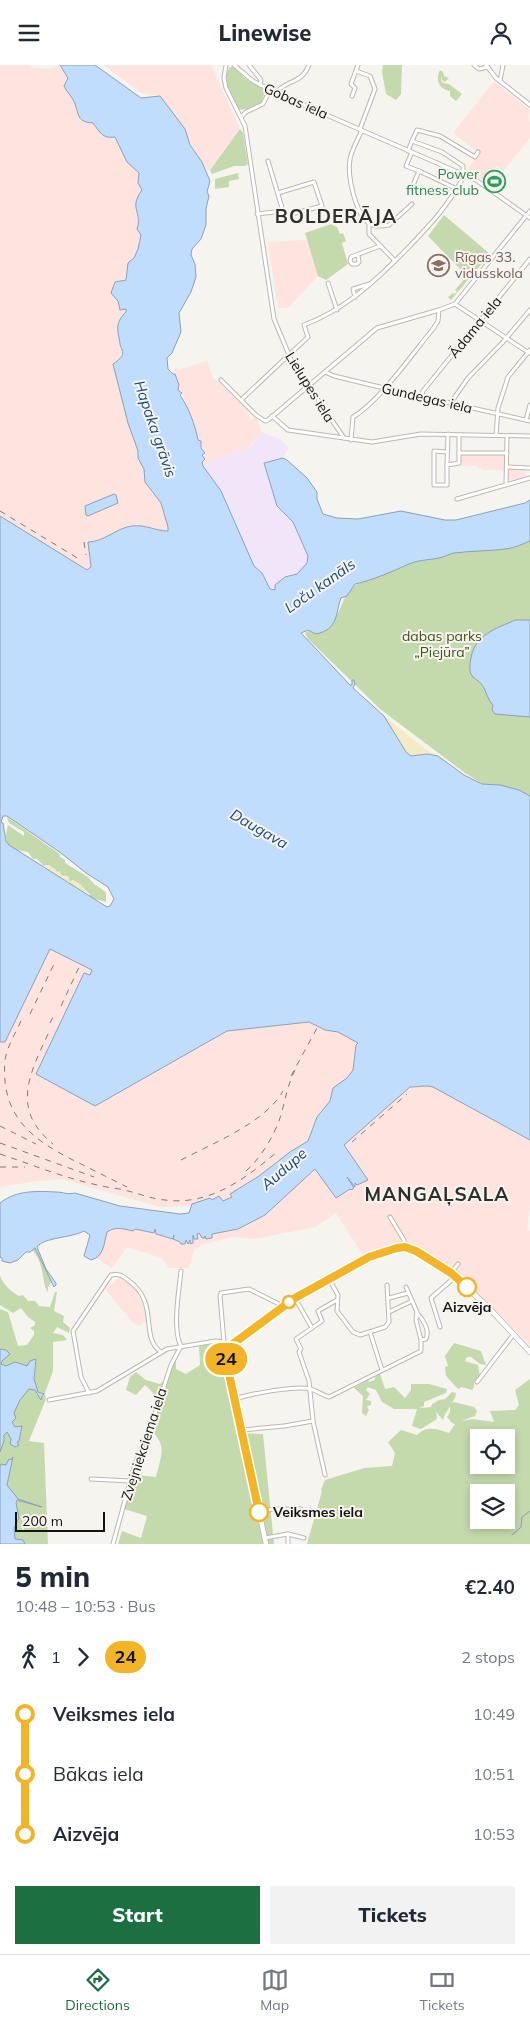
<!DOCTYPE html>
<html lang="en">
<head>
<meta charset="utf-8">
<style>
	:root { --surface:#fff; --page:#f2f2f3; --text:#1f2937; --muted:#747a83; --line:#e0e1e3; --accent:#1c6f41 }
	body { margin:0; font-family:Mulish,sans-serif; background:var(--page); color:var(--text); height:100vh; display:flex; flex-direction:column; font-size:19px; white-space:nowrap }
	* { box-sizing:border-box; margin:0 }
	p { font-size:16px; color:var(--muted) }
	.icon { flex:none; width:28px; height:28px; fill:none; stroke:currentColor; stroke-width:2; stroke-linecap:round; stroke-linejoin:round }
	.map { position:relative; height:1479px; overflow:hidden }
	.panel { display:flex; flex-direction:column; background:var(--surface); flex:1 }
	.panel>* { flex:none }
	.badge { padding:0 10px; border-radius:16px; font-size:18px; line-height:32px }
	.buttons { position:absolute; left:470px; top:1364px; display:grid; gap:10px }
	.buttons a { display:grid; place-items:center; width:45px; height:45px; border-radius:0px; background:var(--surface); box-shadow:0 2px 8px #0003; font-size:25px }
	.scale { position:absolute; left:15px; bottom:12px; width:90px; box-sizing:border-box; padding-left:5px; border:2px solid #141311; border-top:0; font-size:14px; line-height:18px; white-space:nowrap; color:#141311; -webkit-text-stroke:4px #f6f4ef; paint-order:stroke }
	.map>.badge { position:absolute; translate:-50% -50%; box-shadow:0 0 0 2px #fff }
	.legs { display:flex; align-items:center; gap:8px; height:55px; padding:0 15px; font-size:16px }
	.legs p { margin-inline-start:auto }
	.overview { display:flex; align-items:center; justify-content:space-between; height:85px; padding:0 15px }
	h1 { font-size:28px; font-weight:800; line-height:38px }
	.action { display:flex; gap:10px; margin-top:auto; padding:10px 15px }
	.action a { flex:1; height:58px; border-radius:0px; background:var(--accent); color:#fff; font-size:20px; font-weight:800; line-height:58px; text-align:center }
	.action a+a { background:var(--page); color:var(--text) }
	ul { padding:0 15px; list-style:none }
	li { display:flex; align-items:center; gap:18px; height:60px; font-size:19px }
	li i { display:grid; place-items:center; width:8px; height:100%; margin:0 6px; background:currentColor }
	li i::after { content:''; width:12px; height:12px; margin:-6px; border:4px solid; border-radius:50%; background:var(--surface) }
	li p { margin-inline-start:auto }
	li:first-child i { background:linear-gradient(#0000 50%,currentColor 0) }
	li:last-child i { background:linear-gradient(currentColor 50%,#0000 0) }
	header { display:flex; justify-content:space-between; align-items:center; height:65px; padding:0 15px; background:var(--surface); font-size:22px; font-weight:800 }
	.tabs { display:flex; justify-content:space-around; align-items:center; height:70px; border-top:1px solid var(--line); background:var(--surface); font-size:14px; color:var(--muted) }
	.tabs a { display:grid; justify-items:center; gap:2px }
	.tabs .selected { color:var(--accent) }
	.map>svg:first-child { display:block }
</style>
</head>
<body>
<header><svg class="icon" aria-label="menu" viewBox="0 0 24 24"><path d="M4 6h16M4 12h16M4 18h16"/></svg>Linewise<svg class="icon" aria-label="person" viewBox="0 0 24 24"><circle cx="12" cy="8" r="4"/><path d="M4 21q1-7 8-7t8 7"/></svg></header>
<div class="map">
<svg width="530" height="1479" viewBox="0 0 530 1479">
	<rect width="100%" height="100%" fill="#f6f4ef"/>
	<polygon fill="#f1e5f9" points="262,367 281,375 289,383 283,393 264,398 265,404 277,441 293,457 308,491 307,498 303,502 297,509 285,512 274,525 268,521 259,504 254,502 221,426 203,401 207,398 252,380"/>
	<g fill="#fee3de">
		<polygon points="0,0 29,0 32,2 48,4 60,0 68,13 72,32 76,39 76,46 82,55 93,58 102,71 115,72 123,89 139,108 142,125 135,144 139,156 137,164 141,170 138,184 127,213 120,215 114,231 118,236 118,241 126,244 126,247 122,251 116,264 120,272 120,280 123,286 121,292 113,299 128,358 144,404 145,417 161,438 168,462 168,466 88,477 91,503 87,505 0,451"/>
		<polygon points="104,0 211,0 240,64 208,106 160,31 141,28"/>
		<polygon points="494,16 530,45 528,54 530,56 530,73 503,106 496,101 485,116 466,107 479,88 453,68"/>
		<polygon points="352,141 357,145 360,154 345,159 341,147 342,145"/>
		<polygon points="306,175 315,198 318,211 288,243 278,243 268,177"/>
		<polygon points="207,296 213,312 248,346 250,355 256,352 262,367 243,389 240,384 203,401 202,397 205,394 205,387 198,375 189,345 173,304 178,303 179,305"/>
		<polygon points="462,389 506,389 505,405 483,405 477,401 461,401"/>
		<polygon points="507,402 525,404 525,413 507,415"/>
		<polygon points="50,884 92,905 90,910 84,908 36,1009 95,1041 227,966 309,957 325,965 338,967 357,976 358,978 353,1005 347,1013 333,1023 330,1036 324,1042 314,1058 308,1076 273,1099 259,1111 231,1129 232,1132 223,1137 211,1135 192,1139 192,1141 160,1142 62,1114 38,1116 0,1122 0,977 5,977"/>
		<polygon points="424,1020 433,1022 530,1075 530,1139 527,1165 530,1166 530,1280 465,1217 413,1179 364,1192 336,1148 315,1162 255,1174 233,1172 204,1179 194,1185 189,1203 169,1203 162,1193 127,1182 112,1203 97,1193 102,1187 107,1167 112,1164 121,1163 133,1166 134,1164 153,1168 155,1164 161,1170 172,1174 174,1169 177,1176 184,1179 185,1176 189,1175 193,1178 192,1170 194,1174 198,1173 197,1168 199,1168 201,1173 205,1173 203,1166 228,1167 238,1164 265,1150 315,1104 336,1133 354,1123 347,1112 358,1120 367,1115 344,1080 410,1022 419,1022"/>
		<polygon points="119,1213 133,1221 145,1243 147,1255 139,1261 133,1258 105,1224"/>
	</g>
	<g fill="#c4daad" fill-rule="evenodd">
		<polygon points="383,0 402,0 401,29 396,35 386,29 382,7"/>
		<path d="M230,2H233L247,15L265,25L262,37L247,44L239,45C232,34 221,14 230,2Z"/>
		<path d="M440,5L443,7L444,11L449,13L445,17L442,15V11L441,15L443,18L449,19L462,29L456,36L450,31V26C439,24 435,15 440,5Z"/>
		<polygon points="240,64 243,68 248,99 245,101 234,101 212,109 210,105"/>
		<polygon points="238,108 239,114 229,116 229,122 215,124 215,114"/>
		<polygon points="444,150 490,189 451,235 448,232 453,228 454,229 457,227 455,225 467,211 428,171"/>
		<polygon points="331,159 337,162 340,169 343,168 346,176 342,178 348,199 326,215 318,211 305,168"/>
		<polygon points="530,476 530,748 465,708 380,644 307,573 305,567 329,563 339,546 349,523 409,496 440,489"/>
		<path d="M7,752L61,790L59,791L65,795V798L88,812L94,819L103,825L106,828V837L88,832L90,829L73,815L70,817L49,800L44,801L37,794H33L28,787C20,786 14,785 7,778L6,770L8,760L24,771V767L9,758Z"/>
		<path d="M35,1183L52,1216L48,1222V1227C43,1221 44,1210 41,1202C40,1196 37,1191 33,1186H31Z"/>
		<path d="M0,1211C4,1220 10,1226 19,1231L23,1230L28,1236H35L39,1241L50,1242L55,1227H57L54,1246L64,1251L63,1257L70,1263L69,1268L57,1262L53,1268L63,1270L67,1275L53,1277V1306L45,1328L46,1334L29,1376L44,1378L48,1479H0V1244L8,1247L18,1281L27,1280L34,1270V1266L30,1263L35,1260V1257L28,1252L21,1243L13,1248L0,1240Z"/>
		<polygon points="454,1278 481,1286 486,1300 480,1299 471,1292 467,1292 465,1296 478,1300 480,1312 474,1317 474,1322 472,1325 462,1322 458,1324 446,1311 445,1302 448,1301 445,1291"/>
		<path d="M199,1280H220L224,1284L223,1293L239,1368L263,1369L274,1479H118L122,1466L141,1473L147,1451L124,1444L136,1410L156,1412C161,1389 168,1382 150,1364C153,1358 153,1355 153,1349C152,1332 163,1336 145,1320L136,1330L126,1325L130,1312L136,1307L146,1315L160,1319L167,1313L173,1298L176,1296V1304L186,1309L200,1300Z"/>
		<path d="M380,1309L385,1324L394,1322L405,1333L411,1325V1319H429L447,1324L446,1328L424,1337V1341L419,1343L431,1342L432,1339L439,1335L445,1334L452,1327L456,1328C456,1336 445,1346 443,1355L436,1347L437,1354L421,1364L412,1361L417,1344H394L382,1337L376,1325L368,1322L366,1325L370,1329L366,1335L371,1336V1340L367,1341L369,1345L366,1351L362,1348L363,1331L354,1323L368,1315L369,1317L375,1315V1312Z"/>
		<path d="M530,1314V1479H307L322,1426L321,1425L325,1415L364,1403L392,1401L395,1388L388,1377L401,1365L417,1370C426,1360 438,1364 449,1368L455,1359L452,1358L447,1352L450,1347V1340L454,1337L474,1342L477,1346L475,1351L461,1356L473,1354L494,1357L490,1346L515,1345L519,1340L515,1325ZM479,1372H506V1400H479ZM479,1428H506V1455H479Z"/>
	</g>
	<g fill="#f4ebc5">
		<polygon points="384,651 424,683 438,691 427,689 411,691 406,687"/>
		<path d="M44,800H49L56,805L57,807L60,806L61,810L68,811L70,817L73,816L71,815C76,815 83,821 85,825H84L88,832C79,824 47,807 44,800Z"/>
	</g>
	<g fill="#c0ddfd" stroke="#8ca0b6" fill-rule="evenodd">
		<path d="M60,0H95L141,33L160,31L185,64L190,80L202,97L210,116L207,127L209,131L206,144V160L201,174L192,184L191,190L195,199L196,212L191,227L179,248L181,267L172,288L167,293L168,304L173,309H175L179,320L178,325L182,328L180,330C189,343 195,360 198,375L201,376V383L205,388L202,390L205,394L202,397L203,401L221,426L254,501L262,508L270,524L275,525V520L285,512L297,509L307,498L308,491L293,457L277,441L264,398L283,393L287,395L307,413L317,427V434L323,449L337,453L358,454L401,446L445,455H456L525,438L530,435V476C522,479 515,483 506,484C489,486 470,486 454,488C449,489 444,492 439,493C429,495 418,495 409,499C391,507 373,515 355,519L347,531L341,533C335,549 339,564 316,569L308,565L301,568L350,620H352V615H354L355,619L353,623L384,651L406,687L411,691L427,689L438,691L464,710L482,719L500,720L519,725L530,731V1075L433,1022C424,1020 419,1022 410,1022L344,1080L368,1115L357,1120L355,1118V1122L347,1112L354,1123L351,1125L350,1124L336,1133L315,1104L265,1150L238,1164L212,1169V1173L206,1174L205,1171V1173H202L199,1168L197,1169L198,1174H194L193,1170V1178L190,1179V1175L188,1179L186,1175L185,1179H181L180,1177L173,1174L174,1170L173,1174L156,1169L155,1164L154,1168L135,1164L133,1166C124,1164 115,1161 107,1167C104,1178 104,1192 91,1195L84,1191L90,1170L84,1166C72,1173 44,1172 37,1182L46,1204L56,1218V1220L54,1222L35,1183L30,1187H26L18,1195L10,1198L2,1196V1193L0,1192V1138C16,1125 37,1126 56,1127C63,1127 68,1130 75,1128L120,1141L180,1149L189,1148L192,1139L210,1133L212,1135L219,1131L223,1136L232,1132L230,1129L259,1111L290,1087L308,1076L317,1052L330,1036L333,1023L347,1013L353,1005L356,980L358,978L338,967L325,965L309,957L227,966L95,1041L36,1009L84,908L90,910L92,905L50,884L5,977H0V451L87,505L91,502L88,477C104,477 116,463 132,461C144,459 156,466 168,466V462L161,438L145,417L144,404L138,393V386L128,358L113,299C116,297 120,294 122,291C124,286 121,284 120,279C118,265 114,259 126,247V244L120,245L118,236L111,228L115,217L126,215L128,198L134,193L138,184L141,170L137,164C143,147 128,144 142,125L138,118L139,108L127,97L115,72C102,74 100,67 93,58C77,57 79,50 75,39C73,32 67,28 64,21L68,13ZM3,751H7L61,788L86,808L108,822L114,834L110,841L107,842L9,780L6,776L3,758L1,757Z"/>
		<polygon points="114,429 116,430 118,438 88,451 86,450 85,441"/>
		<path d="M516,555H530V652L495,649L492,645L493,640C487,634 487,627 482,620C479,615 473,614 471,609C469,604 470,598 471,593C475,570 496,563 516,555Z"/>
		<polygon points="0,1284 6,1285 10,1289 2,1296 1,1299 6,1301 15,1297 27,1301 30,1296 36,1294 34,1314 38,1327 44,1329 42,1331 41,1335 35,1325 29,1324 20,1335 14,1348 16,1353 12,1357 15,1362 22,1361 19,1376 17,1377 19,1380 15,1382 10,1379 11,1374 7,1367 4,1370 4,1376 0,1387"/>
		<polygon points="13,1392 7,1420 18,1434 42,1442 17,1435 16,1438 19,1453 14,1463 15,1474 23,1475 25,1479 0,1479 0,1402 1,1399 6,1400 9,1394 11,1395"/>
	</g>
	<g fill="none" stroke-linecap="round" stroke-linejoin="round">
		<polyline stroke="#8ca0b6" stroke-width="1" points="512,1470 521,1462 522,1452 530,1446"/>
		<defs>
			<g id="minor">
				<polyline points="226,0 224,13 226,23 245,61 274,254 292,297 344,373 372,377 421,369 530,371"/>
				<polyline points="234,0 253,16 276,28 476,115 530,153"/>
				<polyline points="249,0 261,15 260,20"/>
				<polyline points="474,0 479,4 488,2"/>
				<polyline points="486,0 496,13 530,40"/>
				<polyline points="356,6 370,11 375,24 360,64"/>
				<polyline points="500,16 503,0"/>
				<path d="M276,28C285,15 302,19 309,0"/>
				<polyline points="352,31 355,23 351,19 358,0"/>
				<polyline points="241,52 246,47 263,39 270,25"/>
				<path d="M362,65C358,74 352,84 350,94C347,110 355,149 370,159C375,162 383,161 389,160L412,139"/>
				<polyline points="412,76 417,65 440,71 475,92 478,87"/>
				<polyline points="408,86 412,76 442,87 463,101 463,110"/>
				<polyline points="412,87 406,101 419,106"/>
				<polyline points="414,118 419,106 457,124"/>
				<polyline points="278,128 314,117 322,141 288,150 285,150 283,146"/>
				<polyline points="257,149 283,146 268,96"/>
				<polyline points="369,158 369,169 395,196"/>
				<polyline points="358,190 359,197 357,199 352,199 350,196 351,192 380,181"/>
				<polyline points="328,218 337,245"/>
				<polyline points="355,232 353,224 370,219"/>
				<polyline points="455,239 529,288"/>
				<polyline points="325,307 334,311 384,323 530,356"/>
				<polyline points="221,315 256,350 265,356 268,355 377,263 439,245 455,239 530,146"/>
				<polyline points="421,332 423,326 530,194"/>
				<path d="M241,335L308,272L304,260C344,245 373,218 403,188C429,161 446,144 465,110"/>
				<polyline points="450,339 468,313 503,277 530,245"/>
				<polyline points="272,351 288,365 344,373"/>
				<polyline points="526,355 530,340"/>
				<polyline points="496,370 498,343 508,312 530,285"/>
				<path d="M351,375L353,352C380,336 412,289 433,264L438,256L439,245"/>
				<polyline points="447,387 434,386 434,420 447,420 447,400 459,398 459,370"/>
				<polyline points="459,388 507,388"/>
				<polyline points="447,400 448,369"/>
				<polyline points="507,402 530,403"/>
				<polyline points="506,420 507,371"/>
				<polyline points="457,434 530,413"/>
				<polyline points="390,1152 404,1175 405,1182"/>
				<polyline points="451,1208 458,1199"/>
				<polyline points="329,1214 338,1230 337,1246 353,1267 360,1270 385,1262 389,1257 387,1220"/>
				<polyline points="295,1233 312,1263 296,1274 301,1284 299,1287 309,1316 313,1356 325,1410"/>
				<polyline points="389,1233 408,1228"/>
				<polyline points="389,1247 412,1236"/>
				<path d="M417,1248C423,1254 430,1265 426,1274L421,1275"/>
				<polyline points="440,1262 431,1233 455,1212"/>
				<polyline points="312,1263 322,1256 318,1246 337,1235"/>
				<polyline points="370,1267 382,1305"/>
				<polyline points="228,1284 224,1277 220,1231 221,1228 249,1224 283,1241"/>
				<polyline points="477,1317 513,1270"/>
				<path d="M89,1328L81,1312L73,1266L111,1210C119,1208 123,1211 129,1216C160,1238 139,1272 161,1287"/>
				<path d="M235,1334C250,1329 296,1320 311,1324C317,1326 322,1330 329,1332L421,1286V1275L416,1255L417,1247L406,1222"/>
				<polyline points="49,1335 97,1326 167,1284 216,1276 224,1277"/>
				<polyline points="242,1365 284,1361 313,1356"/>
				<polyline points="91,1414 130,1416"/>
				<polyline points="259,1447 273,1444 301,1444"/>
				<polyline points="288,1469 288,1479"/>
				<polyline points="265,1473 288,1469 304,1473"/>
				<path d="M113,1479L135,1399L155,1349L171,1300L181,1281C172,1264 179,1226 181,1206"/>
			</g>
			<polyline id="major" points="266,1479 226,1291 231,1281 295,1233 369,1192 405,1182 417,1185 455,1212 489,1243 530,1287"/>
		</defs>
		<use href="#minor" stroke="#bab8b3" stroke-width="5"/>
		<use href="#major" stroke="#bab8b3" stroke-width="6"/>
		<use href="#minor" stroke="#fff" stroke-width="3"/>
		<use href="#major" stroke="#fff" stroke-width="4.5"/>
		<g stroke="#7d7c78" stroke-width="1" stroke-dasharray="6 6" stroke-linecap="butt">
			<polyline points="0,446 79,494"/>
			<polyline points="84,477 86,490"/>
			<polyline points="61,941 80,900"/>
			<polyline points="30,949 56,895"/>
			<path d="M21,956C15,969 7,982 5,995C0,1053 34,1076 79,1098C95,1106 111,1114 127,1122"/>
			<polyline points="50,958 54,950"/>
			<path d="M48,969C29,1010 11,1045 53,1079"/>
			<polyline points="291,1011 317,963"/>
			<polyline points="0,1061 36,1079"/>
			<polyline points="352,1077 407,1029"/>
			<polyline points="0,1078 94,1112"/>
			<path d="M0,1089C33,1100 67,1114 102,1121C109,1123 117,1123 124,1125C138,1128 151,1134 165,1135C209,1141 245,1114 277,1087"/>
			<path d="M181,1095C213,1078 265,1058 283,1026"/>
			<polyline points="0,1102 25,1102"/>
			<path d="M246,1106C260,1094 274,1071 280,1053C285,1037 287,1021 295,1005"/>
		</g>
	</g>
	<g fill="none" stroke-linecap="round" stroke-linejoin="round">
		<defs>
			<polyline id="line-1" points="259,1447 226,1295 227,1287 230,1281 295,1233 369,1192 397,1183 405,1182 416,1186 451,1208 467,1222"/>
		</defs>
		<use href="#line-1" stroke="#fff" stroke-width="11"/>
		<use href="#line-1" stroke="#f4b427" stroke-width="8"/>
	</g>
	<defs>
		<symbol id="stadium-ring" viewBox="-11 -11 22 22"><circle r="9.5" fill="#f6f4ef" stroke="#2e9e5b" stroke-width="1.5"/><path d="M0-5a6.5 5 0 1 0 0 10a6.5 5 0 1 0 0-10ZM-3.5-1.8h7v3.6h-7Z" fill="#2e9e5b"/></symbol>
		<symbol id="school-ring" viewBox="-11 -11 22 22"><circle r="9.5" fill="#f6f4ef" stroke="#8d6e63" stroke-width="1.5"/><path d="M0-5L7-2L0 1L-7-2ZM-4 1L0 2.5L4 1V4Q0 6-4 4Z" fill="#8d6e63"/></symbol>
	</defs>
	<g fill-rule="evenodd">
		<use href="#stadium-ring" x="482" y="104" width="25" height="25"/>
		<use href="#school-ring" x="426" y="188" width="25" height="25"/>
	</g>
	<g fill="#fff" stroke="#f4b427" stroke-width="2.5">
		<circle cx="467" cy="1222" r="9"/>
		<circle cx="289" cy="1237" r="6"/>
		<circle cx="259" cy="1447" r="9"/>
	</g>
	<g text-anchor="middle" stroke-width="4" stroke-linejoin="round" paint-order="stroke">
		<g font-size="14" fill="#141311" stroke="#f6f4ef">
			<text transform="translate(296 36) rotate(24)" y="5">Gobas iela</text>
			<text transform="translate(475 262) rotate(-51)" y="5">Ādama iela</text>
			<text transform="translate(310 322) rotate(58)" y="5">Lielupes iela</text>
			<text transform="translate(427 333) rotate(13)" y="5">Gundegas iela</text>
			<text transform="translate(144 1379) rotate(-72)" y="5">Zvejniekciema iela</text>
		</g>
		<g font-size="14" fill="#27864d" stroke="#f6f4ef" text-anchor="end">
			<text x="479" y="114">Power<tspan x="479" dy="16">fitness club</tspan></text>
		</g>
		<g font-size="14" fill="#785e54" stroke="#f6f4ef" text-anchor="start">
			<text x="455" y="197">Rīgas 33.<tspan x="455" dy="16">vidusskola</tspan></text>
		</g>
		<g font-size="14" fill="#3a5513" stroke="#f6f4ef">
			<text x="442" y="576">dabas parks<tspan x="442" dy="16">„Piejūra”</tspan></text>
		</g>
		<g font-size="14" font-weight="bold" fill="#141311" stroke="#f6f4ef">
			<text x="467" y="1247">Aizvēja</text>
			<text x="273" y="1452" text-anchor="start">Veiksmes iela</text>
		</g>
		<g font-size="15" font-style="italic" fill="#184a7a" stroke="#f6f4ef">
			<text transform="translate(155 364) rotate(71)" y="5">Hapaka grāvis</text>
			<text transform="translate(320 521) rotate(-35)" y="5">Loču kanāls</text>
			<text transform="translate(259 764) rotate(30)" y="5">Daugava</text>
			<text transform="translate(284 1104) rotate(-41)" y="5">Audupe</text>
		</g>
		<g font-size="19" font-weight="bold" letter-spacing="1" fill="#302e2b" stroke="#f6f4ef">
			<text x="336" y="158">BOLDERĀJA</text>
			<text x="437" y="1136">MANGAĻSALA</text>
		</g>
	</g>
</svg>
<div class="buttons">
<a><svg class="icon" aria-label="locate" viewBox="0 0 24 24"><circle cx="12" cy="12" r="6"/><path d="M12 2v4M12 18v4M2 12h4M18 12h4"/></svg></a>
<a><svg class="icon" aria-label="layers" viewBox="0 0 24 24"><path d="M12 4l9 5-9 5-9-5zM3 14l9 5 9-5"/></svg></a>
</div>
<div class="scale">200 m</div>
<b class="badge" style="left:226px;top:1294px;background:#f4b427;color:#111">24</b>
</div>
<section class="panel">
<div class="overview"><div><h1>5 min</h1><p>10:48 – 10:53 · Bus</p></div><b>€2.40</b></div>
<div class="legs"><svg class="icon" aria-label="walk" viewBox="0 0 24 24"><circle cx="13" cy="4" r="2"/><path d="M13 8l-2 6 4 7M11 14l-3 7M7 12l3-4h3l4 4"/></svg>1<svg class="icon" aria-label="forward" viewBox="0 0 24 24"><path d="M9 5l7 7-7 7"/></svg><b class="badge" style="background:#f4b427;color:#111">24</b><p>2 stops</p></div>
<ul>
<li><i style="color:#f4b427"></i><b>Veiksmes iela</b><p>10:49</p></li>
<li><i style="color:#f4b427"></i><span>Bākas iela</span><p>10:51</p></li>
<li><i style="color:#f4b427"></i><b>Aizvēja</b><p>10:53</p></li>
</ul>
<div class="action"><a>Start</a><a>Tickets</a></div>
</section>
<nav class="tabs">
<a class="selected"><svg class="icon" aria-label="directions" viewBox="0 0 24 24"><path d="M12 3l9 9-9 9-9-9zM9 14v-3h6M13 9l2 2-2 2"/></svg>Directions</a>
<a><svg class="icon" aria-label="map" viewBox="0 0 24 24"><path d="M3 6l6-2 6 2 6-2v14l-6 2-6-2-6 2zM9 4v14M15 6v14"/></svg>Map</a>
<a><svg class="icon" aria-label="tickets" viewBox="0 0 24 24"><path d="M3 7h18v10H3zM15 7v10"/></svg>Tickets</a>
</nav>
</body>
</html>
